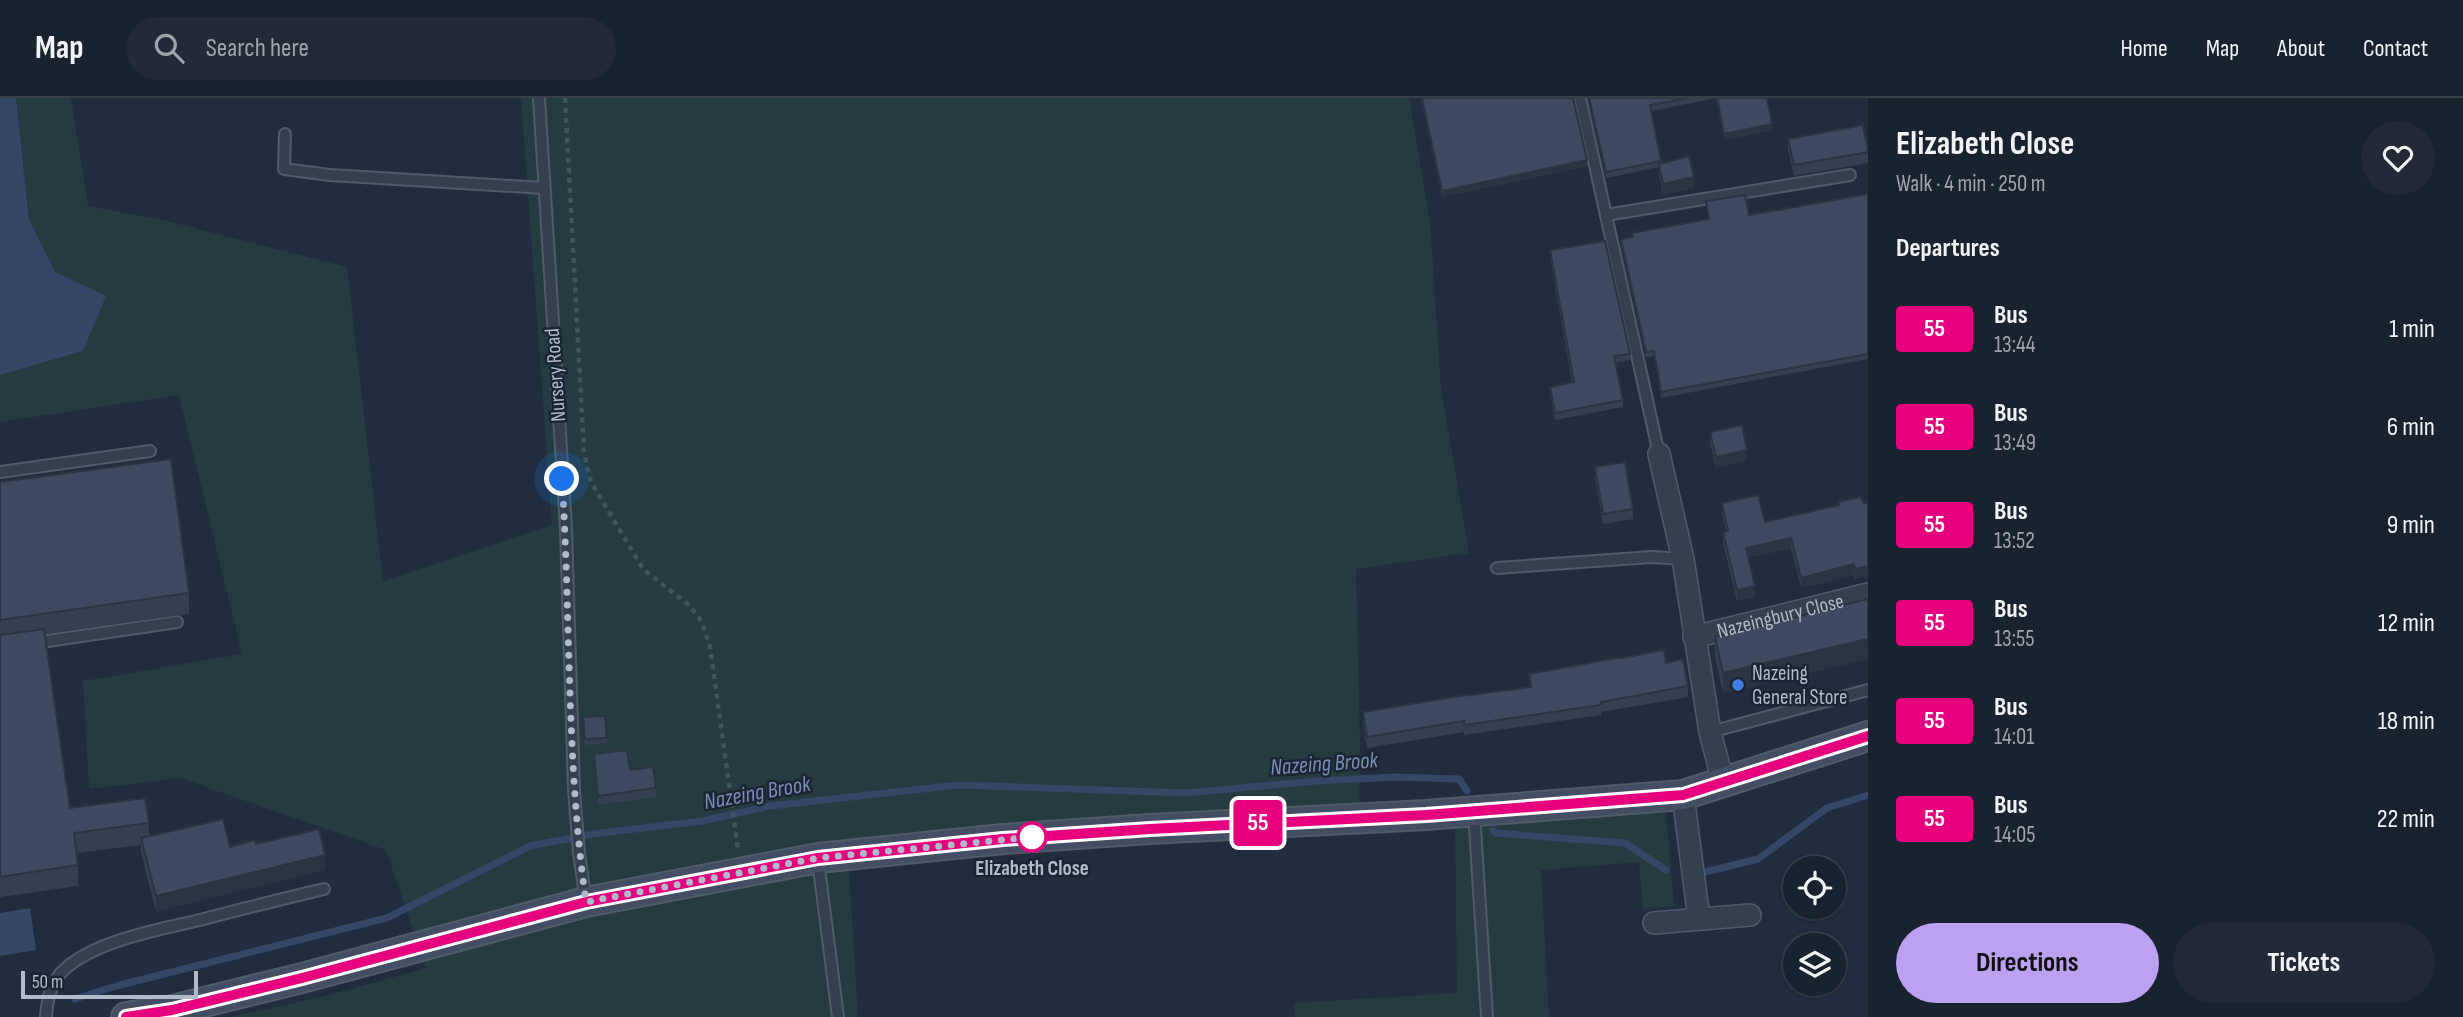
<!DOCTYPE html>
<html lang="en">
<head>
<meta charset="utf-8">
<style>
	:root { --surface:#19222f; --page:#222a37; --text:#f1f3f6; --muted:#9fa4aa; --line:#373f4b; --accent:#bca0f2 }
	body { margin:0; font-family:"Sofia Sans Condensed",sans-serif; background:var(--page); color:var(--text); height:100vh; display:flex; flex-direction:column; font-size:26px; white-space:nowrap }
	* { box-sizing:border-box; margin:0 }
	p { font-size:23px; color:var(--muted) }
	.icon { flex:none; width:38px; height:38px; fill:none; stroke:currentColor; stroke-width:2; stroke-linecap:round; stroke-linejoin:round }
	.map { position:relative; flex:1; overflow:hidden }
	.sheet { display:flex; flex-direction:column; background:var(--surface); width:595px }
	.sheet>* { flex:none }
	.badge { padding:0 14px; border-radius:5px; font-size:24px; line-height:46px }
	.buttons { position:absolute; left:1783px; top:758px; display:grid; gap:14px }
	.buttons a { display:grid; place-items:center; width:63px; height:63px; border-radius:50%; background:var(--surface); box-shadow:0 2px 5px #0004,0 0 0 2px var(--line); font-size:35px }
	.scale { position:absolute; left:21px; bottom:18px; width:177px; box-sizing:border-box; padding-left:7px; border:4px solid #b1baca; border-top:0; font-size:19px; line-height:24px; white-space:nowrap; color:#b1baca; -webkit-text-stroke:5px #1b2433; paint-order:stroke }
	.you { position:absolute; width:35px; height:35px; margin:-18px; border:5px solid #fff; border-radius:50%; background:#1a73e8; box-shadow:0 0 0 10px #1a73e833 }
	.map>.badge { position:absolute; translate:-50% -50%; box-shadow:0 0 0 4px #fff }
	h2 { padding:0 28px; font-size:26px; line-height:63px }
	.round { display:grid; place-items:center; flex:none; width:74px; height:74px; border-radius:37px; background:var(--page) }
	.overview { display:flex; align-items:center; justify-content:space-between; height:119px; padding:0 28px }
	h1 { font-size:33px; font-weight:700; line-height:52px }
	.action { display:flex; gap:14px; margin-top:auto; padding:14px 28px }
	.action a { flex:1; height:80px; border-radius:42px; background:var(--accent); color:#111; font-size:28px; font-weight:700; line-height:80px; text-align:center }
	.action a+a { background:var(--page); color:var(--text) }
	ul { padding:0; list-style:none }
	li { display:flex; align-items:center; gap:21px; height:98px; padding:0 28px }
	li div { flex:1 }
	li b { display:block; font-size:26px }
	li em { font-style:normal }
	li .badge { min-width:77px; font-weight:700; text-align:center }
	header { display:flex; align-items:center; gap:42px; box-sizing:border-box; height:98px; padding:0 35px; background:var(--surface); border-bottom:2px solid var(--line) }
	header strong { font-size:33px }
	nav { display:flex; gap:38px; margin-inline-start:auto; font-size:24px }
	.search { width:490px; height:63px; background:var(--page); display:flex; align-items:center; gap:18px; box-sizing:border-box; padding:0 24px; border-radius:38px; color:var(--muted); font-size:26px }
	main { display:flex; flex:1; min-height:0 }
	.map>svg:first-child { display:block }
</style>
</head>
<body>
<header>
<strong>Map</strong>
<div class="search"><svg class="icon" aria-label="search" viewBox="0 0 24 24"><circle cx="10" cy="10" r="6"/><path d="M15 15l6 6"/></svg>Search here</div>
<nav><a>Home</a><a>Map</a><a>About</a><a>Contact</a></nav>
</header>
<main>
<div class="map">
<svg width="1868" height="919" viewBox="0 0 1868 919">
	<rect width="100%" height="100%" fill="#212d3f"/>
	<g fill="#243b40">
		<polygon points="16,0 71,0 88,108 167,123 347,169 383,483 552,427 521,0 1409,0 1430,124 1441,291 1469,455 1356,471 1360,647 1359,733 1139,742 849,771 858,919 232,919 325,898 426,870 386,752 180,680 89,691 83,583 242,556 179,297 0,324 0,277 83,253 55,174 29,122"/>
		<polygon points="1666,715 1674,808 1643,811 1639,764 1541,772 1549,919 1295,919 1294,905 1457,895 1455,725"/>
	</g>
	<g fill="#344767">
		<polygon points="0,0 16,0 29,122 55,174 106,198 83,253 0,277"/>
		<polygon points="30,810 36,852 0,858 0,815"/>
	</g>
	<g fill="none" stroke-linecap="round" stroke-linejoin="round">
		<g stroke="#344767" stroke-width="7">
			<polyline points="1493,732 1495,735 1625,745 1666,772"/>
			<polyline points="1705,774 1758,761 1827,710 1868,697"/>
			<polyline points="75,901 116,888 387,820 530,748 593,736 702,723 770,708 958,687 1186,695 1317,683 1395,679 1459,681 1467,693"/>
		</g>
		<defs>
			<g id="lane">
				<polyline points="539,0 566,430 574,692 579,755 586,804"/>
				<polyline points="1580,0 1659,356"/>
				<polyline points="285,36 284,71 330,77 544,90"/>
				<polyline points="1606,117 1850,77"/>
				<polyline points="0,374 150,353"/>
				<polyline points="1497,470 1652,459 1683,461"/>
				<polyline points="34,545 177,524"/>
				<polyline points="1710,634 1868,592"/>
				<polyline points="1474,713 1487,919"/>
				<polyline points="818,762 838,919"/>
				<path d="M46,919C47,901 51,883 65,871C95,843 161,831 200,822C241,811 283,801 324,791"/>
			</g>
			<g id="street">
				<polyline points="1659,356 1683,461 1710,634 1723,684"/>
				<path id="s1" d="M1694,539L1868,496"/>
				<polyline points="1683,697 1699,821"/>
				<polyline points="1654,825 1750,817"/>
			</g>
			<polyline id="secondary" points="126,919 172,912 302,880 586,804 818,760 1003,741 1150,731 1426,717 1683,697 1868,638"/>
		</defs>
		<use href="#lane" stroke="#515a69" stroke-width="14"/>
		<use href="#street" stroke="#515a69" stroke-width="24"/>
		<use href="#secondary" stroke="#515a69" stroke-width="32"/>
		<polyline stroke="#3f575a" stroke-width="4.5" stroke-dasharray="5 5" stroke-linecap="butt" points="565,0 584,355 591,384 643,471 690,508 702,524 710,549 738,751"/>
		<use href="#lane" stroke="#363f4f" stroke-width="10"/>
		<use href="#street" stroke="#363f4f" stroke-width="21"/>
		<use href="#secondary" stroke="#434e62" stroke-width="28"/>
	</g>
	<g fill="#344052">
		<polygon points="1421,0 1573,0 1587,68 1442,99"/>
		<polygon points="1588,0 1767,0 1772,32 1724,42 1716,0 1652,13 1661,65 1694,90 1663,97 1659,76 1659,69 1606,80"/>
		<polygon points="1788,41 1868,50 1868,65 1794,78 1788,52"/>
		<polygon points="1868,96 1868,261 1661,300 1654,258 1646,259 1621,147 1621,141 1632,139 1632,135 1708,121 1706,103 1749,117"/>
		<polygon points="1550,152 1630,256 1630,262 1616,265 1623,302 1623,309 1555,322 1550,296 1550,289 1572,285 1550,159"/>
		<polygon points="1710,334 1747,362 1716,370 1710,345"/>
		<polygon points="1595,369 1633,411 1633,421 1603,426 1595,380"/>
		<polygon points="0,384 189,495 189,516 44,536 70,710 149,725 149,739 230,749 256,746 325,772 156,813 141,755 141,747 77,755 78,767 78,788 0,799"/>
		<polygon points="1839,404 1864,405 1868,406 1868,478 1855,481 1854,477 1801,490 1791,450 1748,460 1755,499 1737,503 1723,445 1723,434 1726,433 1722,416 1722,405 1765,424 1839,407"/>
		<polygon points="1868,501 1868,561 1723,595 1715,559 1715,539"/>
		<polygon points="1622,560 1666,565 1688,588 1688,599 1601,614 1601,617 1464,637 1464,634 1367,650 1363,625 1363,614 1529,589 1529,576"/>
		<polygon points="583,625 607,640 607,645 585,647"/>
		<polygon points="594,656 630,672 656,690 656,699 598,707"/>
	</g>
	<g fill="#2b3442">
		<polygon points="1772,26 1772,32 1724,42 1724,36"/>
		<polygon points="1587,62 1587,68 1442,99 1442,93"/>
		<polygon points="1694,79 1694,90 1663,97 1663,86"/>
		<polygon points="1747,352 1747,362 1716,370 1716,359"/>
		<polygon points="1791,440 1791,450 1746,460 1746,450"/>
		<polygon points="1854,466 1854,477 1801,490 1801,480"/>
		<polygon points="1868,468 1868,478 1855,481 1855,471"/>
		<polygon points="1755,488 1755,499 1737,503 1737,492"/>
		<polygon points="1868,541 1868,561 1723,595 1723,575"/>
		<polygon points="325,757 325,772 156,813 156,798"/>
	</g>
	<g fill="#3d4a5f" stroke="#2b3442" stroke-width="2">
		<polygon points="1422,0 1573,0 1587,62 1442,93"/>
		<polygon points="1589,0 1688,0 1650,7 1661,63 1606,74"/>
		<polygon points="1717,0 1767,0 1772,26 1724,36"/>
		<polygon points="1863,27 1868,54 1794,67 1788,41"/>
		<polygon points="1689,58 1694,79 1663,86 1659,66"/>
		<polygon points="1868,96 1868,256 1661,294 1654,253 1646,254 1621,141 1633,139 1632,135 1709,121 1706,103 1745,97 1749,117"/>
		<polygon points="1605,143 1630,256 1614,258 1623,302 1555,315 1550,289 1574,284 1550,152"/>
		<polygon points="1742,327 1747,352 1716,359 1710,334"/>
		<polygon points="171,361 189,495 0,522 0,384"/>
		<polygon points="1625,364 1633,411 1603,416 1595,369"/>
		<polygon points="1758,397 1765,424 1839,407 1839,404 1860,399 1864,405 1868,406 1868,468 1855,471 1854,466 1801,480 1791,440 1746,450 1755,488 1737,492 1723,434 1728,433 1722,405"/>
		<polygon points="1868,501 1868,541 1723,575 1715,539"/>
		<polygon points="44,531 70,710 145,700 149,725 74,735 78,767 0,779 0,537"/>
		<polygon points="1664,552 1666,565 1683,561 1688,588 1601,604 1601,607 1464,627 1464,623 1367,639 1363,614 1453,599 1531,589 1529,576 1621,559 1622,560"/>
		<polygon points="605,618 607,640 585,641 583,619"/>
		<polygon points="627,652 630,672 653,669 656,690 598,698 594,656"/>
		<polygon points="223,721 230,749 255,742 256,746 319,731 325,757 156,798 141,740"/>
	</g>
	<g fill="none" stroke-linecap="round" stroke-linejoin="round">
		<defs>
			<polyline id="line" points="126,919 172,912 302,880 586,804 818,760 1003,741 1150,731 1426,717 1683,697 1868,638"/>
		</defs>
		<use href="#line" stroke="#fff" stroke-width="16"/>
		<use href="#line" stroke="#e6007e" stroke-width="10"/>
		<path stroke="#b1baca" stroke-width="7" stroke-dasharray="0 12.6" d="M562,381C571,522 566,664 586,804L818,760L1032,739"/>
	</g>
	<circle fill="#3f7fe0" stroke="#1b2433" stroke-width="2.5" cx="1738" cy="587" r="7"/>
	<circle fill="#fff" stroke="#e6007e" stroke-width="3.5" cx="1032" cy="739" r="14"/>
	<g text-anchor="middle" stroke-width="5" stroke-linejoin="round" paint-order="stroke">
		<g font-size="21" fill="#b1baca" stroke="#1b2433">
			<text transform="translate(555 277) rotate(-94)" y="7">Nursery Road</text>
			<text dy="7" stroke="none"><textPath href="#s1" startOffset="89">Nazeingbury Close</textPath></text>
		</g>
		<g font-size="21" fill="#b1baca" stroke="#1b2433" text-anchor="start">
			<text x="1752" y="582">Nazeing<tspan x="1752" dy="24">General Store</tspan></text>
		</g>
		<g font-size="21" font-weight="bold" fill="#b1baca" stroke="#1b2433">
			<text x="1032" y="777">Elizabeth Close</text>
		</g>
		<g font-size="23" font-style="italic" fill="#778eb4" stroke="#1b2433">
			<text transform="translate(1324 665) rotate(-4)" y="8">Nazeing Brook</text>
			<text transform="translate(757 694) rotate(-10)" y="8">Nazeing Brook</text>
		</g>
	</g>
</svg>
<div class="buttons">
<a><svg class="icon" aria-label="locate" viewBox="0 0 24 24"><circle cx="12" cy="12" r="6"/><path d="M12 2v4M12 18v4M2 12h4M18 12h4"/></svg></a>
<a><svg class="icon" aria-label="layers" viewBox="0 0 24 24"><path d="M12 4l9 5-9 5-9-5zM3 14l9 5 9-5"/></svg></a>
</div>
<div class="scale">50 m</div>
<div class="you" style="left:562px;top:381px"></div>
<b class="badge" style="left:1258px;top:725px;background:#e6007e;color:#fff">55</b>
</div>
<section class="sheet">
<div class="overview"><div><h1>Elizabeth Close</h1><p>Walk · 4 min · 250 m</p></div><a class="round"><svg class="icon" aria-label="heart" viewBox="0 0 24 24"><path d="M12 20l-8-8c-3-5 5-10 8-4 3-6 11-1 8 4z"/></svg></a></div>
<h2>Departures</h2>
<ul>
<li><span class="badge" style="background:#e6007e;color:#fff">55</span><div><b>Bus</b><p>13:44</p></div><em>1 min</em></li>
<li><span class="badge" style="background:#e6007e;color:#fff">55</span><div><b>Bus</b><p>13:49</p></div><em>6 min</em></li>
<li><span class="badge" style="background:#e6007e;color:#fff">55</span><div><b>Bus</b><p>13:52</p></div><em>9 min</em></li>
<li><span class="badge" style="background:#e6007e;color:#fff">55</span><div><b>Bus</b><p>13:55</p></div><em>12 min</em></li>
<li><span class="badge" style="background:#e6007e;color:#fff">55</span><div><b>Bus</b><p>14:01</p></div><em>18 min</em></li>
<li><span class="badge" style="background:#e6007e;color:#fff">55</span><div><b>Bus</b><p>14:05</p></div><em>22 min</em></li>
</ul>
<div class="action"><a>Directions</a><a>Tickets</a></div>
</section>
</main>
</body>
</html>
